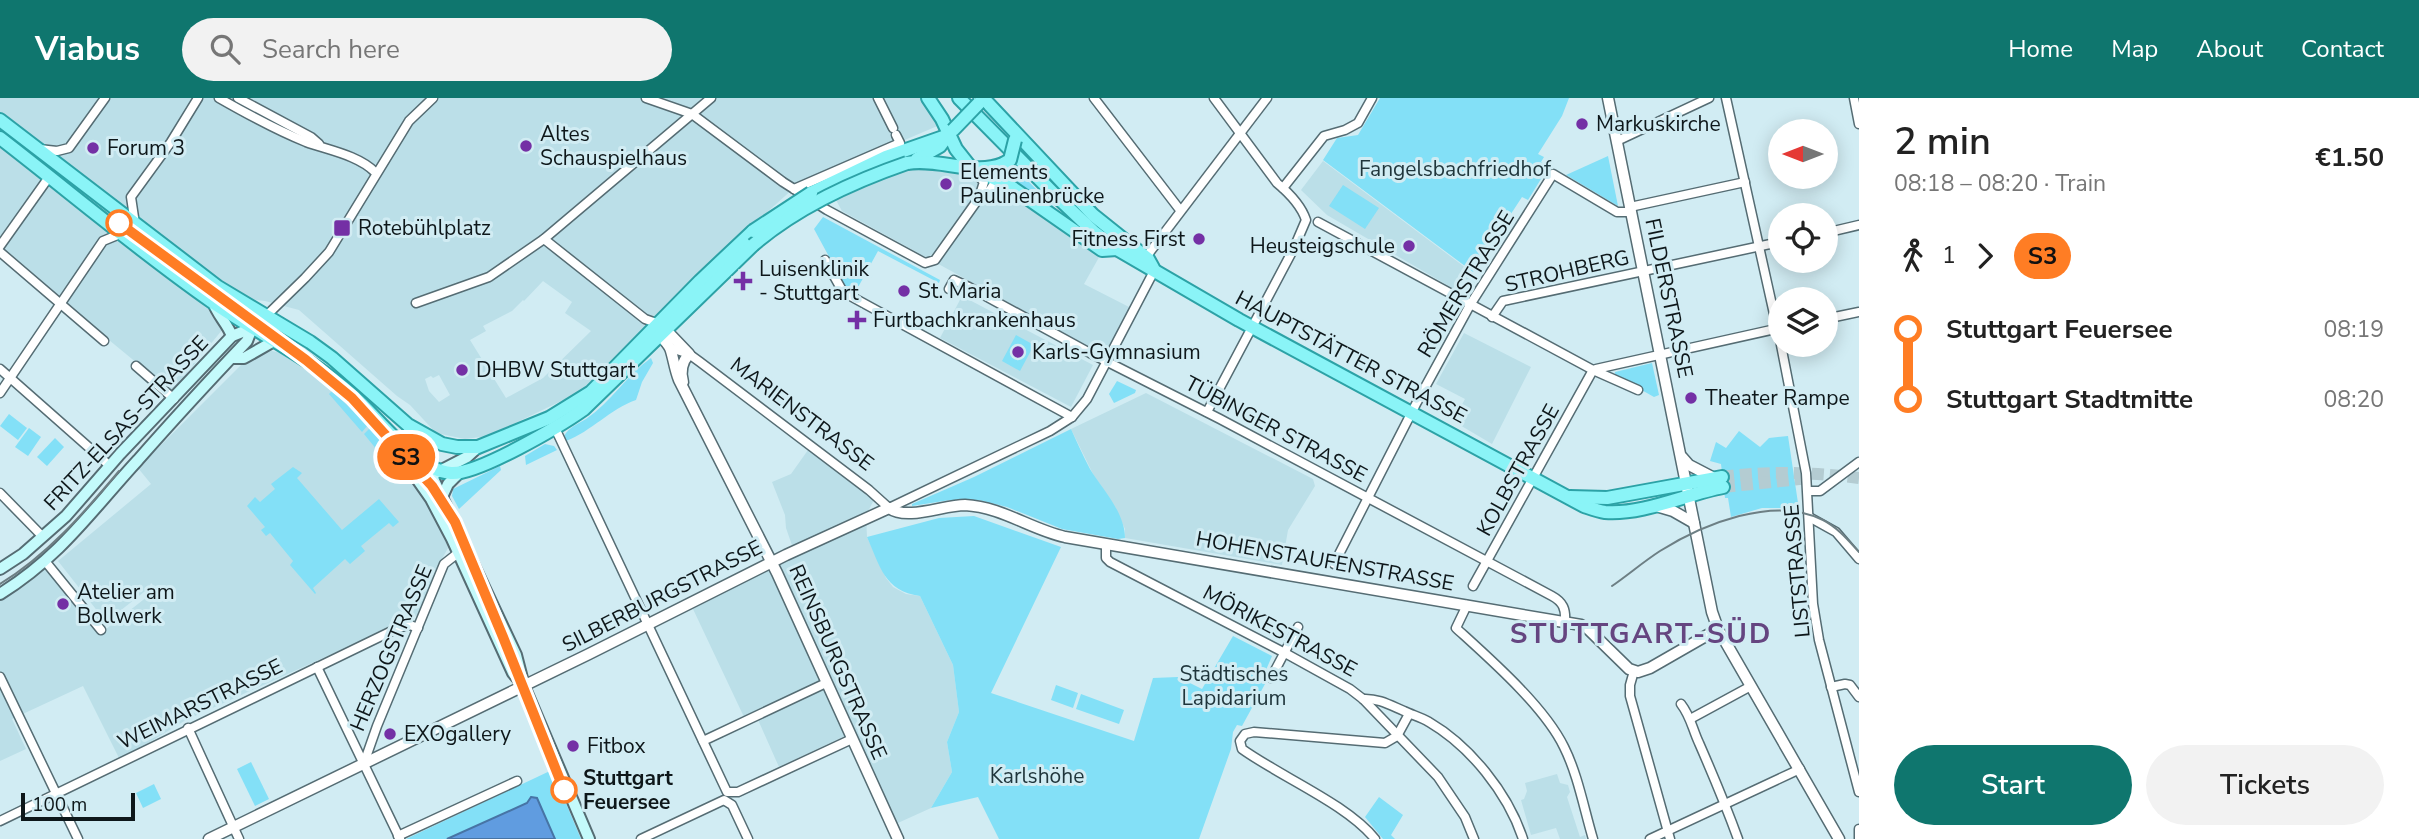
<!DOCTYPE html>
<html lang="en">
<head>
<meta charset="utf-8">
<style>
	:root { --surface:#fff; --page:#f2f2f2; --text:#222; --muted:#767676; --accent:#0f766e }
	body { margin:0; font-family:"Nunito Sans",sans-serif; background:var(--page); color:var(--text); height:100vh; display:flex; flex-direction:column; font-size:26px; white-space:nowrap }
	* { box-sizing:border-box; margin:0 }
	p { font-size:23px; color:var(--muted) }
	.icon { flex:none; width:38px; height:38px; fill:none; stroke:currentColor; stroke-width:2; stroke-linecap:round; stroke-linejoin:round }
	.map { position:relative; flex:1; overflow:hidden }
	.drawer { display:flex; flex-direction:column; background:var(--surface); width:560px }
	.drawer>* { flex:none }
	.badge { padding:0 14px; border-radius:23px; font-size:24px; line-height:46px }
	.needle { width:46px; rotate:270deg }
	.fabs { position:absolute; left:1768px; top:21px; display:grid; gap:14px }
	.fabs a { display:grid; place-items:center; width:70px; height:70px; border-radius:50%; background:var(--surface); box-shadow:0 4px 18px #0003; font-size:35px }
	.scale { position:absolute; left:21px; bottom:18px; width:114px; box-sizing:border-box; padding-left:7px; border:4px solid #0e171a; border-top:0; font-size:19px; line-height:24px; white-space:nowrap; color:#0e171a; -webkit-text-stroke:5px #d1ecf3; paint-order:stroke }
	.map>.badge { position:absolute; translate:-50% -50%; box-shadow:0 0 0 4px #fff }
	.legs { display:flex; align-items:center; gap:10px; height:77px; padding:0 35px; font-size:23px }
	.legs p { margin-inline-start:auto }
	.headline { display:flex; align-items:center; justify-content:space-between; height:119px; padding:0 35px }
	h1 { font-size:38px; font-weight:600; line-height:52px }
	.cta { display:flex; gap:14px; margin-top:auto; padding:14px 35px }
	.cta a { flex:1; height:80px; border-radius:42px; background:var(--accent); color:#fff; font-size:28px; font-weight:600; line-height:80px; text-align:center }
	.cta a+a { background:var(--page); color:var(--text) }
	ul { padding:0 35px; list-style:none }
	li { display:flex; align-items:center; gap:24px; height:70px; font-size:26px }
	li i { display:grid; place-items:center; width:10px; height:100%; margin:0 9px; background:currentColor }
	li i::after { content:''; width:18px; height:18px; margin:-9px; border:5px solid; border-radius:50%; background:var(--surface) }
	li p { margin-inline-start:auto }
	li:first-child i { background:linear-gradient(#0000 50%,currentColor 0) }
	li:last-child i { background:linear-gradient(currentColor 50%,#0000 0) }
	header { display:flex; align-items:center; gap:42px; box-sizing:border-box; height:98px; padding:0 35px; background:var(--accent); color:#fff }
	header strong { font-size:33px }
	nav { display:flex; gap:38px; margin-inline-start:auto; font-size:24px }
	.search { width:490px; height:63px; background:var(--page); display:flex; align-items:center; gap:18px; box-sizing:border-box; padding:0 24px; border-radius:38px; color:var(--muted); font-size:26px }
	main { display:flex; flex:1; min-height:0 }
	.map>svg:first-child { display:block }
</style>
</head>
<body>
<header>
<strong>Viabus</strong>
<div class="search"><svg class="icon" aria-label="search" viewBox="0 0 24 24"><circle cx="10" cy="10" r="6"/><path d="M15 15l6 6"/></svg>Search here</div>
<nav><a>Home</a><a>Map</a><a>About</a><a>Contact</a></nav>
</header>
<main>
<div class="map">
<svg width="1859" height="741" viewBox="0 0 1859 741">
	<rect width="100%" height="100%" fill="#d1ecf3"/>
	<g fill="#bbdfe8" fill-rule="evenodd">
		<path d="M0,0H926L942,26L795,89L744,135L661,220L580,294L488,338L465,341L436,335L410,307L397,298L299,212L265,203L247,201L172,294L0,152ZM543,183L572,204L565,215L591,233L543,280L506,300L470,242L486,233L483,228L512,213L523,202L524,203ZM439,277L450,297L439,304L429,293L425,281L431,278L433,280Z"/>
		<polygon points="1323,63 1478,179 1466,198 1327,117 1301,92"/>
		<polygon points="923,67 951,70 1008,89 1102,154 1084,186 1131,210 1106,258 842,113 836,102 907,71"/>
		<polygon points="962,198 1093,267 1071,309 940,240"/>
		<polygon points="1464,235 1531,269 1492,346 1453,323 1465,301 1436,286"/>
		<polygon points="272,253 281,255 319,280 350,307 407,372 437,417 448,450 434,475 420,516 186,622 120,662 83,588 12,621 26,651 0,663 0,498 45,466 101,535 157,491 151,485 149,490 106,524 58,463 151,386 138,370 243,265 254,256"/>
		<polygon points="1146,295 1313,381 1315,388 1288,432 1282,467 1125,440 1125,431 1115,409 1093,376 1071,331"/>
		<polygon points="808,352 875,400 866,417 867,439 886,480 893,489 906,496 920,498 953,567 959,614 947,644 952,674 931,710 889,729 847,637 779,669 755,615 744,619 693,511 794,453 786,430 785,417 772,384 791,376"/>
		<polygon points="1557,676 1560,685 1568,687 1570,694 1567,699 1580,739 1585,737 1586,741 1560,741 1556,730 1531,737 1521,702 1524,701 1527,693 1525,685"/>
	</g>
	<g fill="#83e0f7">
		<polygon points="1380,0 1569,0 1562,18 1538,56 1544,59 1541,64 1549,68 1528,102 1522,99 1473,174 1323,62 1337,40 1358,37"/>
		<polygon points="1608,58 1618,108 1566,77"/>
		<polygon points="1013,68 1069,124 1005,78"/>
		<polygon points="1343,87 1379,110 1365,131 1329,108"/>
		<polygon points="823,119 940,182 939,185 878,153 856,193 847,188 846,190 814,131"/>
		<polygon points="1016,237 1034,247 1020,273 1002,263"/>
		<path d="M651,260L653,265L642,284L636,302C610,311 592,333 566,343L564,338C569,329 578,326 586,321C611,304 627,277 651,260Z"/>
		<polygon points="1652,265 1659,297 1654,299 1615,277 1615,274"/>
		<polygon points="1117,283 1136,292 1135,295 1114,305 1109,296"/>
		<polygon points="332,293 368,327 362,334 329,296"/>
		<polygon points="9,316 27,330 18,342 0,328"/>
		<polygon points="371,329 400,364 390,368 364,336"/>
		<polygon points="29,330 41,339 28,358 15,349"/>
		<path d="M1071,331C1077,344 1083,358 1090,371C1102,391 1125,414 1125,440L1118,441L1062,431L1007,409L979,402H950L912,408V406L974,379Z"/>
		<polygon points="1739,333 1760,349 1769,340 1788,338 1798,405 1796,410 1762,410 1731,419 1728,400 1725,400 1721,366 1710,363 1716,344 1726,350"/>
		<polygon points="55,340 64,349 47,368 37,359"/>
		<polygon points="545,346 554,348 557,352 526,367 525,358"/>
		<polygon points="500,368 501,372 459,411 452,398 453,391"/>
		<polygon points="293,369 302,375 297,380 342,432 379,401 399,424 393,429 389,425 361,448 365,453 350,466 345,461 313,490 316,495 315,496 290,467 293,463 270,435 266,438 261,432 265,429 247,408 255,399 260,404 275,391 271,386"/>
		<path d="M974,418L1061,449L991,595L1134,643L1153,580L1178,579L1202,591L1233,538L1272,558L1263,579L1265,586L1242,628L1237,627L1233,634L1231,651L1199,741H999L978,699L931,710L952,674L947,644L959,614L953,567L920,498C884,493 880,468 867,439L939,420Z"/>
		<polygon points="1056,587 1078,595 1073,610 1051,602"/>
		<polygon points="1081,596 1124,612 1119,626 1076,611"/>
		<polygon points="251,664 269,701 255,708 237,671"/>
		<polygon points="552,672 581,741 406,741"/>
		<polygon points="154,686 161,701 143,710 136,695"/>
		<polygon points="1379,699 1403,717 1391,737 1395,741 1383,741 1365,719"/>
	</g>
	<polygon fill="#609ce0" stroke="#4774a5" stroke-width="2" points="531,699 537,700 555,741 447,741 527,705"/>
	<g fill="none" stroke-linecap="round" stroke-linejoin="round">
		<g stroke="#b4ccd2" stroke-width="12" stroke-dasharray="12 6" stroke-linecap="butt">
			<path d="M1722,379C1768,373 1813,374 1859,380"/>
			<polyline points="1723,389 1810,380"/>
		</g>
		<defs>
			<g id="minor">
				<path d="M219,0C247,16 276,32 306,44C328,52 358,57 375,74"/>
				<polyline points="238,0 311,39 319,46"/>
				<polyline points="646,0 692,16 783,84 827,112 925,165 935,162 979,100 990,92 997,81"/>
				<polyline points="878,0 893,30"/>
				<polyline points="1094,0 1180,112"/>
				<polyline points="1726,0 1780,243"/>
				<polyline points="1854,0 1859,26"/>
				<polyline points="1617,43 1709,0"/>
				<polyline points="39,51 57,53 69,50 105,0"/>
				<polyline points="976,75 984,84 979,100"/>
				<polyline points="1283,90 1324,38 1345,32 1358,25 1372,0"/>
				<polyline points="794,91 900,45 896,37"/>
				<polyline points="1630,109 1745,84"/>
				<polyline points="1318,124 1593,272 1638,292"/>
				<polyline points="135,126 131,99 171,44 198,0"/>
				<polyline points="1825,135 1859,127"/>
				<polyline points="544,141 645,221 659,226"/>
				<polyline points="0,148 49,79"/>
				<polyline points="0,154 104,243"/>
				<polyline points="1146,159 1267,0"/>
				<polyline points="825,162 843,194 1072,319"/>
				<path d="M949,191L954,182L969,189L1090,255L1220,321L1552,498C1563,504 1566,511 1565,524"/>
				<polyline points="416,205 489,179 544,141 711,0"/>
				<polyline points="265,219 305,180 329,154 409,23 433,0"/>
				<polyline points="1492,219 1503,203 1780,144"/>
				<polyline points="1825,221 1859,214"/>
				<polyline points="1781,247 1806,375 1813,506 1819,542 1859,694"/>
				<polyline points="671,250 689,256 700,264 869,392 889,410 1050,333 1072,319 1087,301 1154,173"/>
				<polyline points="136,268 174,301"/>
				<polyline points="0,271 110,368"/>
				<polyline points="1596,271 1780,230"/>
				<polyline points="0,295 103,143 120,136"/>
				<path d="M1207,314L1294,150L1306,122C1301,107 1289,95 1277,85L1214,0"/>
				<polyline points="555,330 727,694 738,694 852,641"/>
				<polyline points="1808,393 1820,393 1859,364"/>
				<polyline points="0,395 43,439"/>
				<polyline points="1809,419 1836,434 1859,461"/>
				<polyline points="1106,446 1106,460 1110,464 1285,555 1350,591 1363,601 1438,679 1465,719 1474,741"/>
				<polyline points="45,463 101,532"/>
				<polyline points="1334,466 1417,304 1470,207 1553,76 1617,114 1631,114"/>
				<polyline points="1473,488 1593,272"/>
				<path d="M1467,507L1456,530C1490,561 1544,608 1564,649C1578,677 1584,711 1593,741"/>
				<polyline points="317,569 400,741"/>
				<polyline points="1634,573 1630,587 1630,598 1670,741"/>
				<polyline points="0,579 78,741"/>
				<polyline points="1271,580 1298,529"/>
				<polyline points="1831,589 1845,586 1850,587 1859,599"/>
				<path d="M1363,601C1378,600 1390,607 1404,613C1412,617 1421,619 1429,624C1470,648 1508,695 1523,741"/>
				<path d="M1681,606C1691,619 1692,630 1699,645C1713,677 1726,708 1738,741"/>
				<polyline points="1692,620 1751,588"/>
				<polyline points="188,630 239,741"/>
				<polyline points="703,643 826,585"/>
				<polyline points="364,665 377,628 444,466 458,455"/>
				<polyline points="0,723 398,530 410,527 418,530"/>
				<polyline points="398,738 517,683"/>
				<polyline points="641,741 724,702 732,707 748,741"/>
				<path d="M1375,741C1347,706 1281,679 1242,651L1240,643L1245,636L1254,634L1385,645L1397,638L1409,616"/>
				<polyline points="1650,741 1800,671"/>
				<polyline points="1859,741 1859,731"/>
			</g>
			<g id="tertiary">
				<polyline points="1608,0 1712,514 1718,531 1839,741"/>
				<path d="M658,233C661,241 669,245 671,253C674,263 675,272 679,282L777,475L898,741"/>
				<path d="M660,233L666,232L689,256C682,264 680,274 683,284"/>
				<polyline points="1682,359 1689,367 1714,380"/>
				<polyline points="1656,408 1673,413 1694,425"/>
				<path d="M209,741L589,556L786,457L889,410C907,423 943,407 965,407C1002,409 1030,431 1065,439L1581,527L1587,530L1629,571L1638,574L1650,570L1718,531"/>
			</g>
			<g id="secondary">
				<path d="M213,204C218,218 227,225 232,238"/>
				<polyline points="232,260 244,260 274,243"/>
				<polyline points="408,327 516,557 524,588 589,741"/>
				<polyline points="393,338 398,354 431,401 452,441 513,575 524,588"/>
				<polyline points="436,375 467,359 478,349"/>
				<polyline points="442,399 448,386 459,375"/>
				<polyline points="0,471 23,456 66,418 120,356 232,238 252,230 265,219"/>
				<path d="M0,496C61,458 91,413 138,362C174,321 210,282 247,243L252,230"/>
			</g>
			<g id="primary">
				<polyline points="928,0 942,21 956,51 971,70 1007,86 1102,152 1117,151"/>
				<path d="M959,0L1056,98L1094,134L1117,151L1239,222L1584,408C1590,410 1598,413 1605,414C1643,417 1686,396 1723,389"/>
				<polyline points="983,0 1093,117 1148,161 1153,170"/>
				<polyline points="0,22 218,189 310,244 332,260 408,327 442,346 457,349 478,349 549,320 591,294 700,183 753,133"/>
				<path d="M0,40C70,94 138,152 211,203C257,235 310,259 352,297C378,319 416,373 451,375C477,377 560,328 584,311L753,147"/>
				<polyline points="917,61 940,48 949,36"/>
				<path d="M907,65C941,60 973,78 1003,66"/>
				<polyline points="811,95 886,59 949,37"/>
				<polyline points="1570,399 1607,400 1722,379"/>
			</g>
		</defs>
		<use href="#minor" stroke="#556c73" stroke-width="11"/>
		<use href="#tertiary" stroke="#556c73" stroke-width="13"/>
		<use href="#secondary" stroke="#556c73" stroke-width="14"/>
		<use href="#primary" stroke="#2ca2a6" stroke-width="16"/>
		<use href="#minor" stroke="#fff" stroke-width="8"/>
		<use href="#tertiary" stroke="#fff" stroke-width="10"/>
		<use href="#secondary" stroke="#c4fafb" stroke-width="10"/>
		<use href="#primary" stroke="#8af4f7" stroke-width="12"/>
		<g stroke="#6d7f84" stroke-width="2">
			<path d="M0,486C46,458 84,415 119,373"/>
			<path d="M1612,488C1628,477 1643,464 1660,453C1703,426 1774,397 1823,422C1837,429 1848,442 1859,454"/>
		</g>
		<defs>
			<g id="primary-bridge">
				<polyline points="953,32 979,5"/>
				<polyline points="1003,66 1010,62 1015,42"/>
				<polyline points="753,133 811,95"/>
				<path d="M753,147C797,109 852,84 907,65"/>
			</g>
		</defs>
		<use href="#primary-bridge" stroke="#2ca2a6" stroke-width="16" stroke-linecap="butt"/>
		<use href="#primary-bridge" stroke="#8af4f7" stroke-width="12"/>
	</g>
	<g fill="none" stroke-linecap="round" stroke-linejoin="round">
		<defs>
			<polyline id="line-1" points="119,125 306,262 352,300 432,388 455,424 503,539 564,692"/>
		</defs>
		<use href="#line-1" stroke="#fff" stroke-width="16"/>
		<use href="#line-1" stroke="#ff7d24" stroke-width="10"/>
	</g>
	<g fill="#7430a5" stroke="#d1ecf3" stroke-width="2.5">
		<circle cx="1582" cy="26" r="7"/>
		<circle cx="526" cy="48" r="7"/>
		<circle cx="93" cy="50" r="7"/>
		<circle cx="946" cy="86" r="7"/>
		<rect x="333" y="121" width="18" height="18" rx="3.5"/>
		<circle cx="1199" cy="141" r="7"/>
		<circle cx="1409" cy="148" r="7"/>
		<path d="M739.5 172.5h7v7h7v7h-7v7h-7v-7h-7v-7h7z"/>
		<circle cx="904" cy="193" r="7"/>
		<path d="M853.5 211.5h7v7h7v7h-7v7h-7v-7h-7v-7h7z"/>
		<circle cx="1018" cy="254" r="7"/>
		<circle cx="462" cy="272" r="7"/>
		<circle cx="1691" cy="300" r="7"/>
		<circle cx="63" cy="506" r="7"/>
		<circle cx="390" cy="636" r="7"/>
		<circle cx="573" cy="648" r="7"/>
	</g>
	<g fill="#fff" stroke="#ff7d24" stroke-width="3.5">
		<circle cx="119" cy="125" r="12"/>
		<circle cx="564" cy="692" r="12"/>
	</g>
	<g text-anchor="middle" stroke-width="6" stroke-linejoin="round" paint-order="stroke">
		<g font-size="21" fill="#0e171a" stroke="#d1ecf3" text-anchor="start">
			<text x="1596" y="33">Markuskirche</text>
			<text x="540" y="43">Altes<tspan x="540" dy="24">Schauspielhaus</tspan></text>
			<text x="107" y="57">Forum 3</text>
			<text x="960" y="81">Elements<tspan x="960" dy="24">Paulinenbrücke</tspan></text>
			<text x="358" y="137">Rotebühlplatz</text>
			<text x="1185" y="148" text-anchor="end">Fitness First</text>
			<text x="1395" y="155" text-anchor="end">Heusteigschule</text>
			<text x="759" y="178">Luisenklinik<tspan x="759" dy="24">- Stuttgart</tspan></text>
			<text x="918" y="200">St. Maria</text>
			<text x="873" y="229">Furtbachkrankenhaus</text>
			<text x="1032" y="261">Karls-Gymnasium</text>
			<text x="476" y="279">DHBW Stuttgart</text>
			<text x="1705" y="307">Theater Rampe</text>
			<text x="77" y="501">Atelier am<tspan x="77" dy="24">Bollwerk</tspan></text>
			<text x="404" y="643">EXOgallery</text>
			<text x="587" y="655">Fitbox</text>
		</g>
		<g font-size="21" fill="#1f353b" stroke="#d1ecf3">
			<text x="1455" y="78">Fangelsbachfriedhof</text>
			<text x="1234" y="583">Städtisches<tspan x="1234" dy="24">Lapidarium</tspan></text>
			<text x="1037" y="685">Karlshöhe</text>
		</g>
		<g font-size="21" fill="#0e171a" stroke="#d1ecf3">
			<text transform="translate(1567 173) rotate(-13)" y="7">STROHBERG</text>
			<text transform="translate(1466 186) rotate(-59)" y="7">RÖMERSTRASSE</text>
			<text transform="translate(1669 200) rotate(78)" y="7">FILDERSTRASSE</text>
			<text transform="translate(1351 259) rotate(28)" y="7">HAUPTSTÄTTER STRASSE</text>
			<text transform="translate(802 316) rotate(37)" y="7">MARIENSTRASSE</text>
			<text transform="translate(126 325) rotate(-47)" y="7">FRITZ-ELSAS-STRASSE</text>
			<text transform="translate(1276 331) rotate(28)" y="7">TÜBINGER STRASSE</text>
			<text transform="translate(1518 372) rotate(-61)" y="7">KOLBSTRASSE</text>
			<text transform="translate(1325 463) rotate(10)" y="7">HOHENSTAUFENSTRASSE</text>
			<text transform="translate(1797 473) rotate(-95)" y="7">LISTSTRASSE</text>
			<text transform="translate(662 498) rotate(-27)" y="7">SILBERBURGSTRASSE</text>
			<text transform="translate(1280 533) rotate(28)" y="7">MÖRIKESTRASSE</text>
			<text transform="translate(391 550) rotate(-67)" y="7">HERZOGSTRASSE</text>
			<text transform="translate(838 564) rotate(66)" y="7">REINSBURGSTRASSE</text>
			<text transform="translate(200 606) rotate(-26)" y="7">WEIMARSTRASSE</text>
		</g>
		<g font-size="21" font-weight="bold" fill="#0e171a" stroke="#d1ecf3" text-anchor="start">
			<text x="583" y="687">Stuttgart<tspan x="583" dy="24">Feuersee</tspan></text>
		</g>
		<g font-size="28" font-weight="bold" letter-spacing="2" fill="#654580" stroke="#d1ecf3">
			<text x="1641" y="545">STUTTGART-SÜD</text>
		</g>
	</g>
</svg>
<div class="fabs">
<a><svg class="needle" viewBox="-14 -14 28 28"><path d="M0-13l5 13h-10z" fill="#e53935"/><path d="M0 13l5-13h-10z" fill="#767676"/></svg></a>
<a><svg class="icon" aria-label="locate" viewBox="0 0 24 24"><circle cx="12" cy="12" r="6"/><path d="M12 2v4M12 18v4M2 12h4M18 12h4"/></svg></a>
<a><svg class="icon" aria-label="layers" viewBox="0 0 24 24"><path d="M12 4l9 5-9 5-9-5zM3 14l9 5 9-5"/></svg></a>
</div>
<div class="scale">100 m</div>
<b class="badge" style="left:406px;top:359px;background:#ff7d24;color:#111">S3</b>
</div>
<section class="drawer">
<div class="headline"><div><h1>2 min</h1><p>08:18 – 08:20 · Train</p></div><b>€1.50</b></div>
<div class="legs"><svg class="icon" aria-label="walk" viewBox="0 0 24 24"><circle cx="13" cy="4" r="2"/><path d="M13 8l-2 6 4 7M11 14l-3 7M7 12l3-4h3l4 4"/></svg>1<svg class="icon" aria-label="forward" viewBox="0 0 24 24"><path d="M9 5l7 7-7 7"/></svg><b class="badge" style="background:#ff7d24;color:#111">S3</b></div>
<ul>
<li><i style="color:#ff7d24"></i><b>Stuttgart Feuersee</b><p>08:19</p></li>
<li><i style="color:#ff7d24"></i><b>Stuttgart Stadtmitte</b><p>08:20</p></li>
</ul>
<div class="cta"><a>Start</a><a>Tickets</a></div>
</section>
</main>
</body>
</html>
